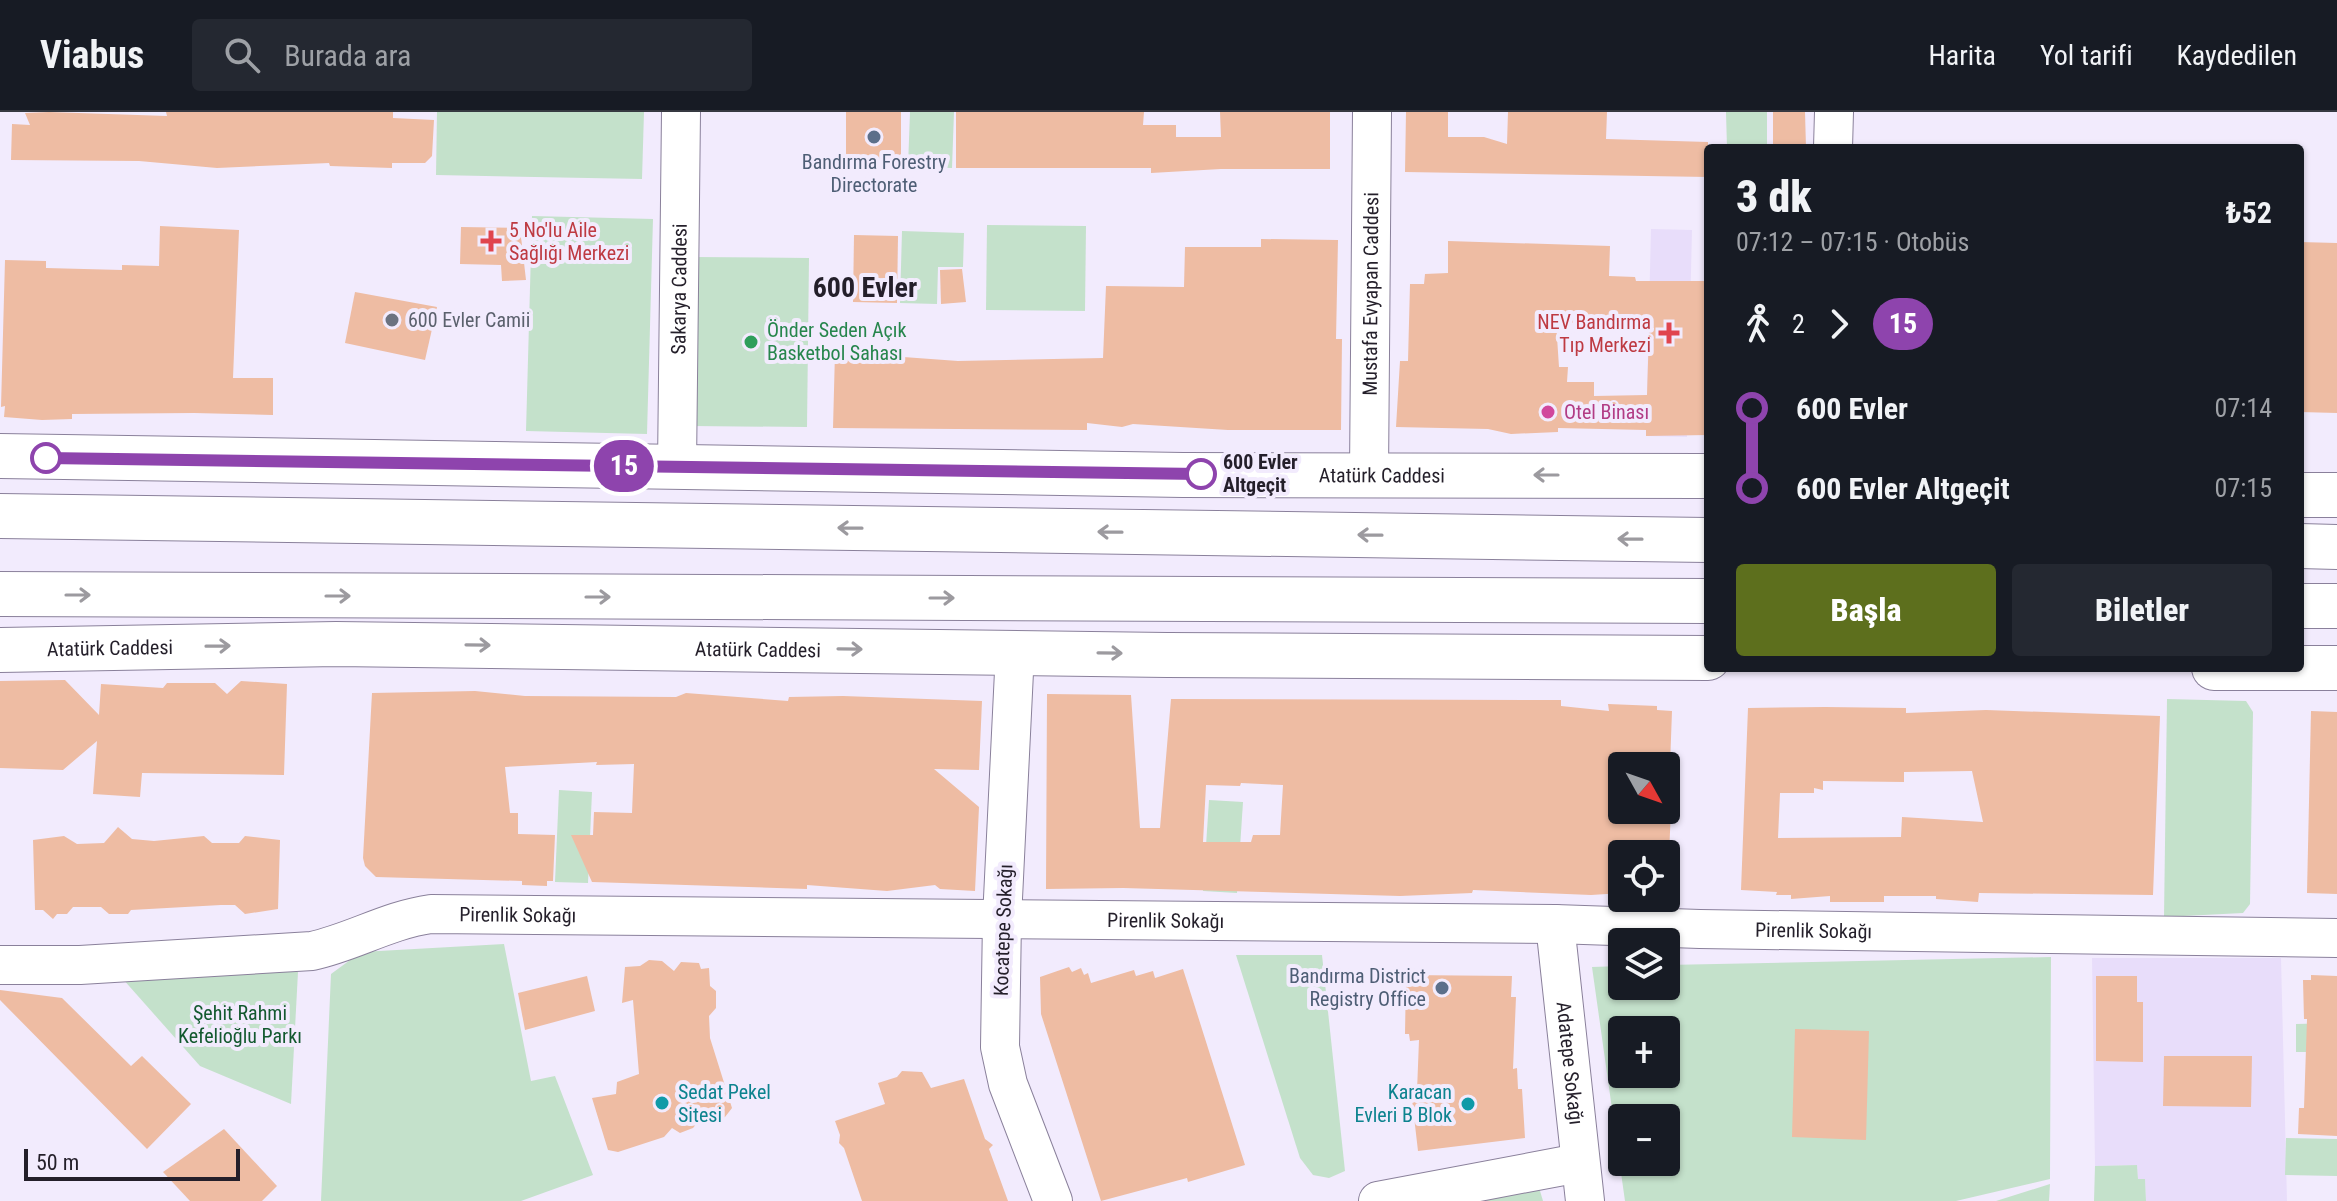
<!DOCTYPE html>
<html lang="tr">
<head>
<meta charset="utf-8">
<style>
	:root { --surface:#171b24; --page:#242831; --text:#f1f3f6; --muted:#9ea1a6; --line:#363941; --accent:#5d6f1d }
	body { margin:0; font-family:"Roboto Condensed",sans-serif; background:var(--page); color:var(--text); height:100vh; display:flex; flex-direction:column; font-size:30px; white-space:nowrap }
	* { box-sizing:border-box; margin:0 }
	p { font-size:26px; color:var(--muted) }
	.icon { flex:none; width:44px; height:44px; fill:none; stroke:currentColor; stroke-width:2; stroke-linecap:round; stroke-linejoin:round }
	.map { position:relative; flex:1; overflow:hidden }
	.drawer { position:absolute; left:1704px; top:32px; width:600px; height:528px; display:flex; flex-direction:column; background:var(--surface); border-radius:8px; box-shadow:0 2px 6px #0004 }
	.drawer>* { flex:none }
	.badge { padding:0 16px; border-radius:26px; font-size:28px; line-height:52px }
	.needle { width:52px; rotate:130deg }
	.fabs { position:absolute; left:1608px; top:640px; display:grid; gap:16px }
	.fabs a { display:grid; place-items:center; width:72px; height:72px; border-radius:8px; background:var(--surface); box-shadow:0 2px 6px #0004; font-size:40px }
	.scale { position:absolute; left:24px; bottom:20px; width:216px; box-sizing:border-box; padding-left:8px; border:4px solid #241f2a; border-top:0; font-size:22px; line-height:28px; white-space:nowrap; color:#241f2a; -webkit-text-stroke:6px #f2ebfd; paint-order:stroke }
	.map>.badge { position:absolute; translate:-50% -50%; box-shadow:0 0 0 4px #fff }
	.legs { display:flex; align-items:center; gap:12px; height:88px; padding:0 32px; font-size:26px }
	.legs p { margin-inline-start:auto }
	.head { display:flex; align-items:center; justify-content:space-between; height:136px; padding:0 32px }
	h1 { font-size:44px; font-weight:800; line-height:60px }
	.action { display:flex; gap:16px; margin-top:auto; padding:16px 32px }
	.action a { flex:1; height:92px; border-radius:8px; background:var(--accent); color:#fff; font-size:32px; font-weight:800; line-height:92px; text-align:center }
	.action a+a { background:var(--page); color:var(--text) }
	ul { padding:0 32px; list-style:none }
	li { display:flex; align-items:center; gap:28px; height:80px; font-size:30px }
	li i { display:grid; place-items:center; width:12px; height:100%; margin:0 10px; background:currentColor }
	li i::after { content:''; width:20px; height:20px; margin:-10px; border:6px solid; border-radius:50%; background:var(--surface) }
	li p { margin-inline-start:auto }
	li:first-child i { background:linear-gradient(#0000 50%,currentColor 0) }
	li:last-child i { background:linear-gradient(currentColor 50%,#0000 0) }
	header { display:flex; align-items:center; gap:48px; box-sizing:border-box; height:112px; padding:0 40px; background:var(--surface); border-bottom:2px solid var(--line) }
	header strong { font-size:38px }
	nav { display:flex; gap:44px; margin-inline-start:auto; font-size:28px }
	.search { width:560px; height:72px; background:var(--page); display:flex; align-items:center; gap:20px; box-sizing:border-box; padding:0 28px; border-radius:8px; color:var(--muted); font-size:30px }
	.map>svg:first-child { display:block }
</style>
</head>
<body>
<header>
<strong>Viabus</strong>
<div class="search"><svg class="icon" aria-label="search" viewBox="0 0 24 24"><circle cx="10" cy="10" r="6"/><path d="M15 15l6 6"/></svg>Burada ara</div>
<nav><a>Harita</a><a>Yol tarifi</a><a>Kaydedilen</a></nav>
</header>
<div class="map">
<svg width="2337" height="1089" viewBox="0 0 2337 1089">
	<rect width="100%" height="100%" fill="#f2ebfd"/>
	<g fill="#e8ddfa">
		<polygon points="1651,117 1692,118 1687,325 1646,324"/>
		<polygon points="2092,846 2281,846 2287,1089 2146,1089 2145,1068 2138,1068 2137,1053 2095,1054"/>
	</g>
	<g fill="#c4e1cb" fill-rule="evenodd">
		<polygon points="437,0 644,0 642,67 436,63"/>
		<polygon points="910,0 954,0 952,56 908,55"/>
		<polygon points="1726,0 1767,0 1767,36 1727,36"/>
		<polygon points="532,104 653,107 647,322 526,319"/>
		<polygon points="987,113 1086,114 1085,199 986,198"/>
		<polygon points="902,119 964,121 963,155 938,155 937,192 900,191"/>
		<polygon points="694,145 809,146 807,315 692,314"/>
		<polygon points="2167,587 2246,589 2253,600 2250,792 2243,801 2164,805"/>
		<polygon points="559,678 592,680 588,771 555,770"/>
		<polygon points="1209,688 1243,690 1237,781 1203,779"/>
		<polygon points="504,832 531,969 555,964 593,1063 521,1089 321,1089 331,862 361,840"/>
		<polygon points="1236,843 1322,843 1345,1059 1329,1066 1313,1063 1300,1046"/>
		<path d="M2051,845L2050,1067L1956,1089H1625L1592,855L1622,854V874H1666V853ZM1622,918H1666V962H1622ZM1622,1006H1666V1050H1622Z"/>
		<polygon points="114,857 298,860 291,992 200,954"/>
		<polygon points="2337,911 2337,940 2296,940 2296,912"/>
		<polygon points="2286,1026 2337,1027 2337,1064 2285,1063"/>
		<polygon points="2137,1053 2138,1067 2145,1067 2146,1089 2094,1089 2095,1054"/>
		<polygon points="1538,1072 1543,1089 1484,1089"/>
		<polygon points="2050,1072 2049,1089 1996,1089"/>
	</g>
	<g fill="#eebca3" fill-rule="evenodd">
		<polygon points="49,0 167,4 166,0 393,0 393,6 434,8 432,44 425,51 392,51 392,56 330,54 329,51 217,56 139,49 11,48 12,12 30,13 25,1"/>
		<polygon points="846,0 901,0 901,48 846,49"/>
		<polygon points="956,0 1144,0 1143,13 1176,13 1176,25 1221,25 1220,0 1330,0 1330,57 1221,57 1151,61 1151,56 956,56"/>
		<polygon points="1406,0 1448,0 1448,25 1484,25 1507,32 1508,0 1607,0 1606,27 1708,30 1708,65 1405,60"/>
		<polygon points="1773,0 1805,0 1806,36 1773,36"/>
		<polygon points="160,114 239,118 233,266 273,266 273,303 194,301 72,302 72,307 42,308 4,305 5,294 1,295 5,148 46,149 46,156 122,158 122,153 159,154"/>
		<polygon points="461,115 520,116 526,168 502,169 501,153 460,152"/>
		<polygon points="854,123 898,124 897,191 853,190"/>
		<polygon points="1261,127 1338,128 1336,227 1342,227 1341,318 1228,318 1133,312 1122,315 1087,311 1087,318 833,316 835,240 958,249 1103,246 1106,174 1184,175 1185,135 1261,135"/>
		<path d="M1448,129L1610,134L1609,164L1635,165L1636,169H1708V323L1646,324V318L1558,316V320L1511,322L1488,317L1396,315L1400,249H1408L1410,172H1424L1425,162L1448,161ZM1556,210L1620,212V220L1649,219L1647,283L1594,284V270H1567L1568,255H1559Z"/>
		<polygon points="2300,130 2337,131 2337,301 2300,300"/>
		<polygon points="962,157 966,190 941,192 940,158"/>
		<polygon points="355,180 437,195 425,248 345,231"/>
		<polygon points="65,568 99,603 101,572 163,576 167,571 215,571 227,582 241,569 287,572 284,663 142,661 140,685 93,682 97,629 63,658 0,656 0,569"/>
		<polygon points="475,579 525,584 676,585 686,581 788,589 789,585 843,584 982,589 979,658 934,657 979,695 975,779 940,777 935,773 887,779 807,773 807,777 592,770 571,723 593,723 594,700 632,701 634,652 596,653 597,650 505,655 510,701 518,701 518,722 555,723 553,769 547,769 547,774 522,773 522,769 376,765 365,754 363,746 372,581"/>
		<path d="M1047,582L1131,583L1140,716H1160L1171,587L1561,588V594L1609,599L1608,592L1657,594V598L1672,599L1670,654H1622V698H1671L1669,742H1622V781L1591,783L1473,778L1472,781L1400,784L1123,776L1046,777ZM1241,671L1283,673L1280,723H1253L1251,730H1203L1206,673L1240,674Z"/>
		<path d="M1825,595L1906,596V601L1986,598L2160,604L2153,783L1979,781L1978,790L1936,787V784H1884V790H1830V784L1791,787V783H1776L1777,780L1741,778L1748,596ZM1972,659L1983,710L1902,705L1901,725L1778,726L1780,681H1814V676L1823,678V669L1904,670V660Z"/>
		<polygon points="2311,599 2337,600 2337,782 2307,781"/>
		<polygon points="118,715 132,727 154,729 204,724 212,731 239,731 245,724 280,728 278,797 245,802 235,793 221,793 131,798 128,802 109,802 101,795 73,795 67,802 57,802 53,807 43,798 35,798 33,728 64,724 77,732 104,731"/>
		<polygon points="649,848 662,849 674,859 681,850 699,851 701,857 709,856 710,874 716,879 716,896 709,904 710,926 732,996 725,1005 712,1010 702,1005 693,1016 680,1021 672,1016 664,1025 618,1040 608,1038 592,986 616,982 617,970 639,962 633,888 622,891 625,855 640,854"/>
		<polygon points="1069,855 1072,860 1081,856 1084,863 1088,861 1091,871 1134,858 1136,864 1153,859 1155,866 1183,857 1245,1053 1188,1070 1187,1066 1101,1089 1041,902 1040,865"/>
		<polygon points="1406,863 1512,864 1511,885 1516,885 1513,957 1517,956 1518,977 1522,977 1525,1026 1418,1039 1411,979 1417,979 1419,928 1410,929 1409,922 1405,922"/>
		<polygon points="2311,863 2337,864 2337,1024 2298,1022 2299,996 2304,996 2307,907 2304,907 2303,868 2311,868"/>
		<polygon points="587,864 595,899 525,918 518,881"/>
		<polygon points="2096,864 2137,864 2137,890 2143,890 2143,950 2096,949"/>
		<polygon points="0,878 62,886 131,954 142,944 191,992 147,1037 0,888"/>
		<polygon points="1795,917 1869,919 1866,1028 1792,1025"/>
		<polygon points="2164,944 2252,944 2251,995 2163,994"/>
		<polygon points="902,959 922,960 931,976 964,967 985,1027 993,1033 989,1037 1008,1089 862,1089 844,1036 839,1031 840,1023 835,1009 885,992 878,971 897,965"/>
		<polygon points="224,1017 277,1074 262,1089 190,1089 163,1060"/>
	</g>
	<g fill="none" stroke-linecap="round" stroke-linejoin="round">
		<defs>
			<g id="minor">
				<polyline points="1833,36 1834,0"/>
				<path id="s1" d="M677,355L681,0"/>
				<path id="s2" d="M1369,362L1372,0"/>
				<polyline points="1015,539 1002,807 1000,935 1008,972 1053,1089"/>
				<path id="s3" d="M1555,812L1585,1089"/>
				<path id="s4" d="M0,853H80L312,839C353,830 388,808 431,802L1555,812L1700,817L2337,826"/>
				<polyline points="1378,1089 1579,1051"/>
			</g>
			<g id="major">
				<path id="s5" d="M0,344L1183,363L1708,364"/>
				<polyline points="2300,383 2337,383"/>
				<path id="s6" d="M0,538L336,532L1167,543L1708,546"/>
				<polyline points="2214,556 2337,556"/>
			</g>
			<g id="highway">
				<polyline points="0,404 1708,428"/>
				<polyline points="2300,434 2337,435"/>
				<polyline points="0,482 1708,489"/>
				<polyline points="2300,494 2337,494"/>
			</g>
		</defs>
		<use href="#minor" stroke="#8a809b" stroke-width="40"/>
		<use href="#major" stroke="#8a809b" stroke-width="46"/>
		<use href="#highway" stroke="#8a809b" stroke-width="46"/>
		<use href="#minor" stroke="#fff" stroke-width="38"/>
		<use href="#major" stroke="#fff" stroke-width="44"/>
		<use href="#highway" stroke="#fff" stroke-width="44"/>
	</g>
	<defs><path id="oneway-shaft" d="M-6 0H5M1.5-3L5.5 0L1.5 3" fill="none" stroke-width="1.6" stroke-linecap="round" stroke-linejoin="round" transform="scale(2)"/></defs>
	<g stroke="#9c9a9f">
		<use href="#oneway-shaft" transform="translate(1546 363) rotate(-180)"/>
		<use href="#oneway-shaft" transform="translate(850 416) rotate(-179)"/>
		<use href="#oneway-shaft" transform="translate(1110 420) rotate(-179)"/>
		<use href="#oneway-shaft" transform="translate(1370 423) rotate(-179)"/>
		<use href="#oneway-shaft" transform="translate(1630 427) rotate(-179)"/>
		<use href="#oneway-shaft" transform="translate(78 483)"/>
		<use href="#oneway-shaft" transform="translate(338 484)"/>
		<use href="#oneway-shaft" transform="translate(598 485)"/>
		<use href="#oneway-shaft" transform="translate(942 486)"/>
		<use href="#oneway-shaft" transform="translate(478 533) rotate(1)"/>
		<use href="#oneway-shaft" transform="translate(218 534) rotate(-1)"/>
		<use href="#oneway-shaft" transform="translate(850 537) rotate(1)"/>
		<use href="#oneway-shaft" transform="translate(1110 541) rotate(1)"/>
	</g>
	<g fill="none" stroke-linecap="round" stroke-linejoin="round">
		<defs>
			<polyline id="line-1" points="46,346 1201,362"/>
		</defs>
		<use href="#line-1" stroke="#fff" stroke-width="18"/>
		<use href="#line-1" stroke="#8e44ad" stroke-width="12"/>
	</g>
	<g fill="#5c6f8a" stroke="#f2ebfd" stroke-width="3">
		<circle cx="874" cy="25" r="8"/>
		<circle cx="1442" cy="876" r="8"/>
	</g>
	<g fill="#e0444e" stroke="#f2ebfd" stroke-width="3">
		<path d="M487 117h8v8h8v8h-8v8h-8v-8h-8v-8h8z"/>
		<path d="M1665 209h8v8h8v8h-8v8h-8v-8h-8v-8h8z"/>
	</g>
	<circle fill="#6b7280" stroke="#f2ebfd" stroke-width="3" cx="392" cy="208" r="8"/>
	<circle fill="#2e9e5b" stroke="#f2ebfd" stroke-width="3" cx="751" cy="230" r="8"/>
	<circle fill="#d1479c" stroke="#f2ebfd" stroke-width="3" cx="1548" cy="300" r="8"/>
	<g fill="#fff" stroke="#8e44ad" stroke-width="4">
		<circle cx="46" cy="346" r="14"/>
		<circle cx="1201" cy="362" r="14"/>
	</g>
	<g fill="#0f9aa8" stroke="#f2ebfd" stroke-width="3">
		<circle cx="662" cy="991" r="8"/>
		<circle cx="1468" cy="992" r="8"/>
	</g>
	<g text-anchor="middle" stroke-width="8" stroke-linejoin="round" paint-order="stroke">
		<g font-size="20" fill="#4e5e75" stroke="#f2ebfd">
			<text x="874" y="57">Bandırma Forestry<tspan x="874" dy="23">Directorate</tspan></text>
			<text x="1426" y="871" text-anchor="end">Bandırma District<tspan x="1426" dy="23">Registry Office</tspan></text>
		</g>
		<g font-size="20" fill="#be3a42" stroke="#f2ebfd" text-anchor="start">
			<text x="509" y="125">5 No'lu Aile<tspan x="509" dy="23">Sağlığı Merkezi</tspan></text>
			<text x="1651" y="217" text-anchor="end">NEV Bandırma<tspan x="1651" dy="23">Tıp Merkezi</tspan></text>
		</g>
		<g font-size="20" fill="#241f2a" stroke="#f2ebfd">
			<text dy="7" stroke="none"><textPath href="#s1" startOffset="178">Sakarya Caddesi</textPath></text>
			<text dy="7" stroke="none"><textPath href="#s2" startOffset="180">Mustafa Evyapan Caddesi</textPath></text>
			<text dy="7" stroke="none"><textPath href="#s5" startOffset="1382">Atatürk Caddesi</textPath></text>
			<text dy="7" stroke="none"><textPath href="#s6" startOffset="110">Atatürk Caddesi</textPath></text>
			<text dy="7" stroke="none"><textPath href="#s6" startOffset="758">Atatürk Caddesi</textPath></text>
			<text dy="7" stroke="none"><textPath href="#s4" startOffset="524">Pirenlik Sokağı</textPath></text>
			<text dy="7" stroke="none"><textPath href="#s4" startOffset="1172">Pirenlik Sokağı</textPath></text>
			<text transform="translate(1003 818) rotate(-88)" y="7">Kocatepe Sokağı</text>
			<text dy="7" stroke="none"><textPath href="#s4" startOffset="1820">Pirenlik Sokağı</textPath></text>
			<text dy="7" stroke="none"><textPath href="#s3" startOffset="140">Adatepe Sokağı</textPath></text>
		</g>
		<g font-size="20" fill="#5b616d" stroke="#f2ebfd" text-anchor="start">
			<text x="408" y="215">600 Evler Camii</text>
		</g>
		<g font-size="20" fill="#27864d" stroke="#f2ebfd" text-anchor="start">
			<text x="767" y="225">Önder Seden Açık<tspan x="767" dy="23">Basketbol Sahası</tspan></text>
		</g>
		<g font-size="20" fill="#b23c85" stroke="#f2ebfd" text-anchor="start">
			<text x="1564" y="307">Otel Binası</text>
		</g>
		<g font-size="20" font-weight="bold" fill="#241f2a" stroke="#f2ebfd" text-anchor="start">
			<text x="1223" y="357">600 Evler<tspan x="1223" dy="23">Altgeçit</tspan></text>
		</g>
		<g font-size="20" fill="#13592f" stroke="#f2ebfd">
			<text x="240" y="908">Şehit Rahmi<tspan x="240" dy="23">Kefelioğlu Parkı</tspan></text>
		</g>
		<g font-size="20" fill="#0d838f" stroke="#f2ebfd" text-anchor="start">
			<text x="678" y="987">Sedat Pekel<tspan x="678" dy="23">Sitesi</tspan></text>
			<text x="1452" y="987" text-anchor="end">Karacan<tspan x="1452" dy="23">Evleri B Blok</tspan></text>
		</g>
		<g font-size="28" font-weight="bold" fill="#241f2a" stroke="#f2ebfd">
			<text x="865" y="185">600 Evler</text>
		</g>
	</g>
</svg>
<div class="fabs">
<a><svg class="needle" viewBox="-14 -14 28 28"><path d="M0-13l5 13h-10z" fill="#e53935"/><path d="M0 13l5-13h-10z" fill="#9ea1a6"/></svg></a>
<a><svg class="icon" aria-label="locate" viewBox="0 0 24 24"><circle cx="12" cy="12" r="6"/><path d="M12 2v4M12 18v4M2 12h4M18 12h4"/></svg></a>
<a><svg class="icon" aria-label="layers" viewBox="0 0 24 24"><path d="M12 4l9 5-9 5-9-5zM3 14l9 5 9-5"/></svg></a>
<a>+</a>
<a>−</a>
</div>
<div class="scale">50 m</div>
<b class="badge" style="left:624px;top:354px;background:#8e44ad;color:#fff">15</b>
<section class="drawer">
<div class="head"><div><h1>3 dk</h1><p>07:12 – 07:15 · Otobüs</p></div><b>₺52</b></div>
<div class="legs"><svg class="icon" aria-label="walk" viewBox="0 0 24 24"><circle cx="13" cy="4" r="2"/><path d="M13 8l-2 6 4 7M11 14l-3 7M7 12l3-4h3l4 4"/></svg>2<svg class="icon" aria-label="forward" viewBox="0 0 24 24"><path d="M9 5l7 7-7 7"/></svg><b class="badge" style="background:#8e44ad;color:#fff">15</b></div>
<ul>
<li><i style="color:#8e44ad"></i><b>600 Evler</b><p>07:14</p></li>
<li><i style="color:#8e44ad"></i><b>600 Evler Altgeçit</b><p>07:15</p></li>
</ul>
<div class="action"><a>Başla</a><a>Biletler</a></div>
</section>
</div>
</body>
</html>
